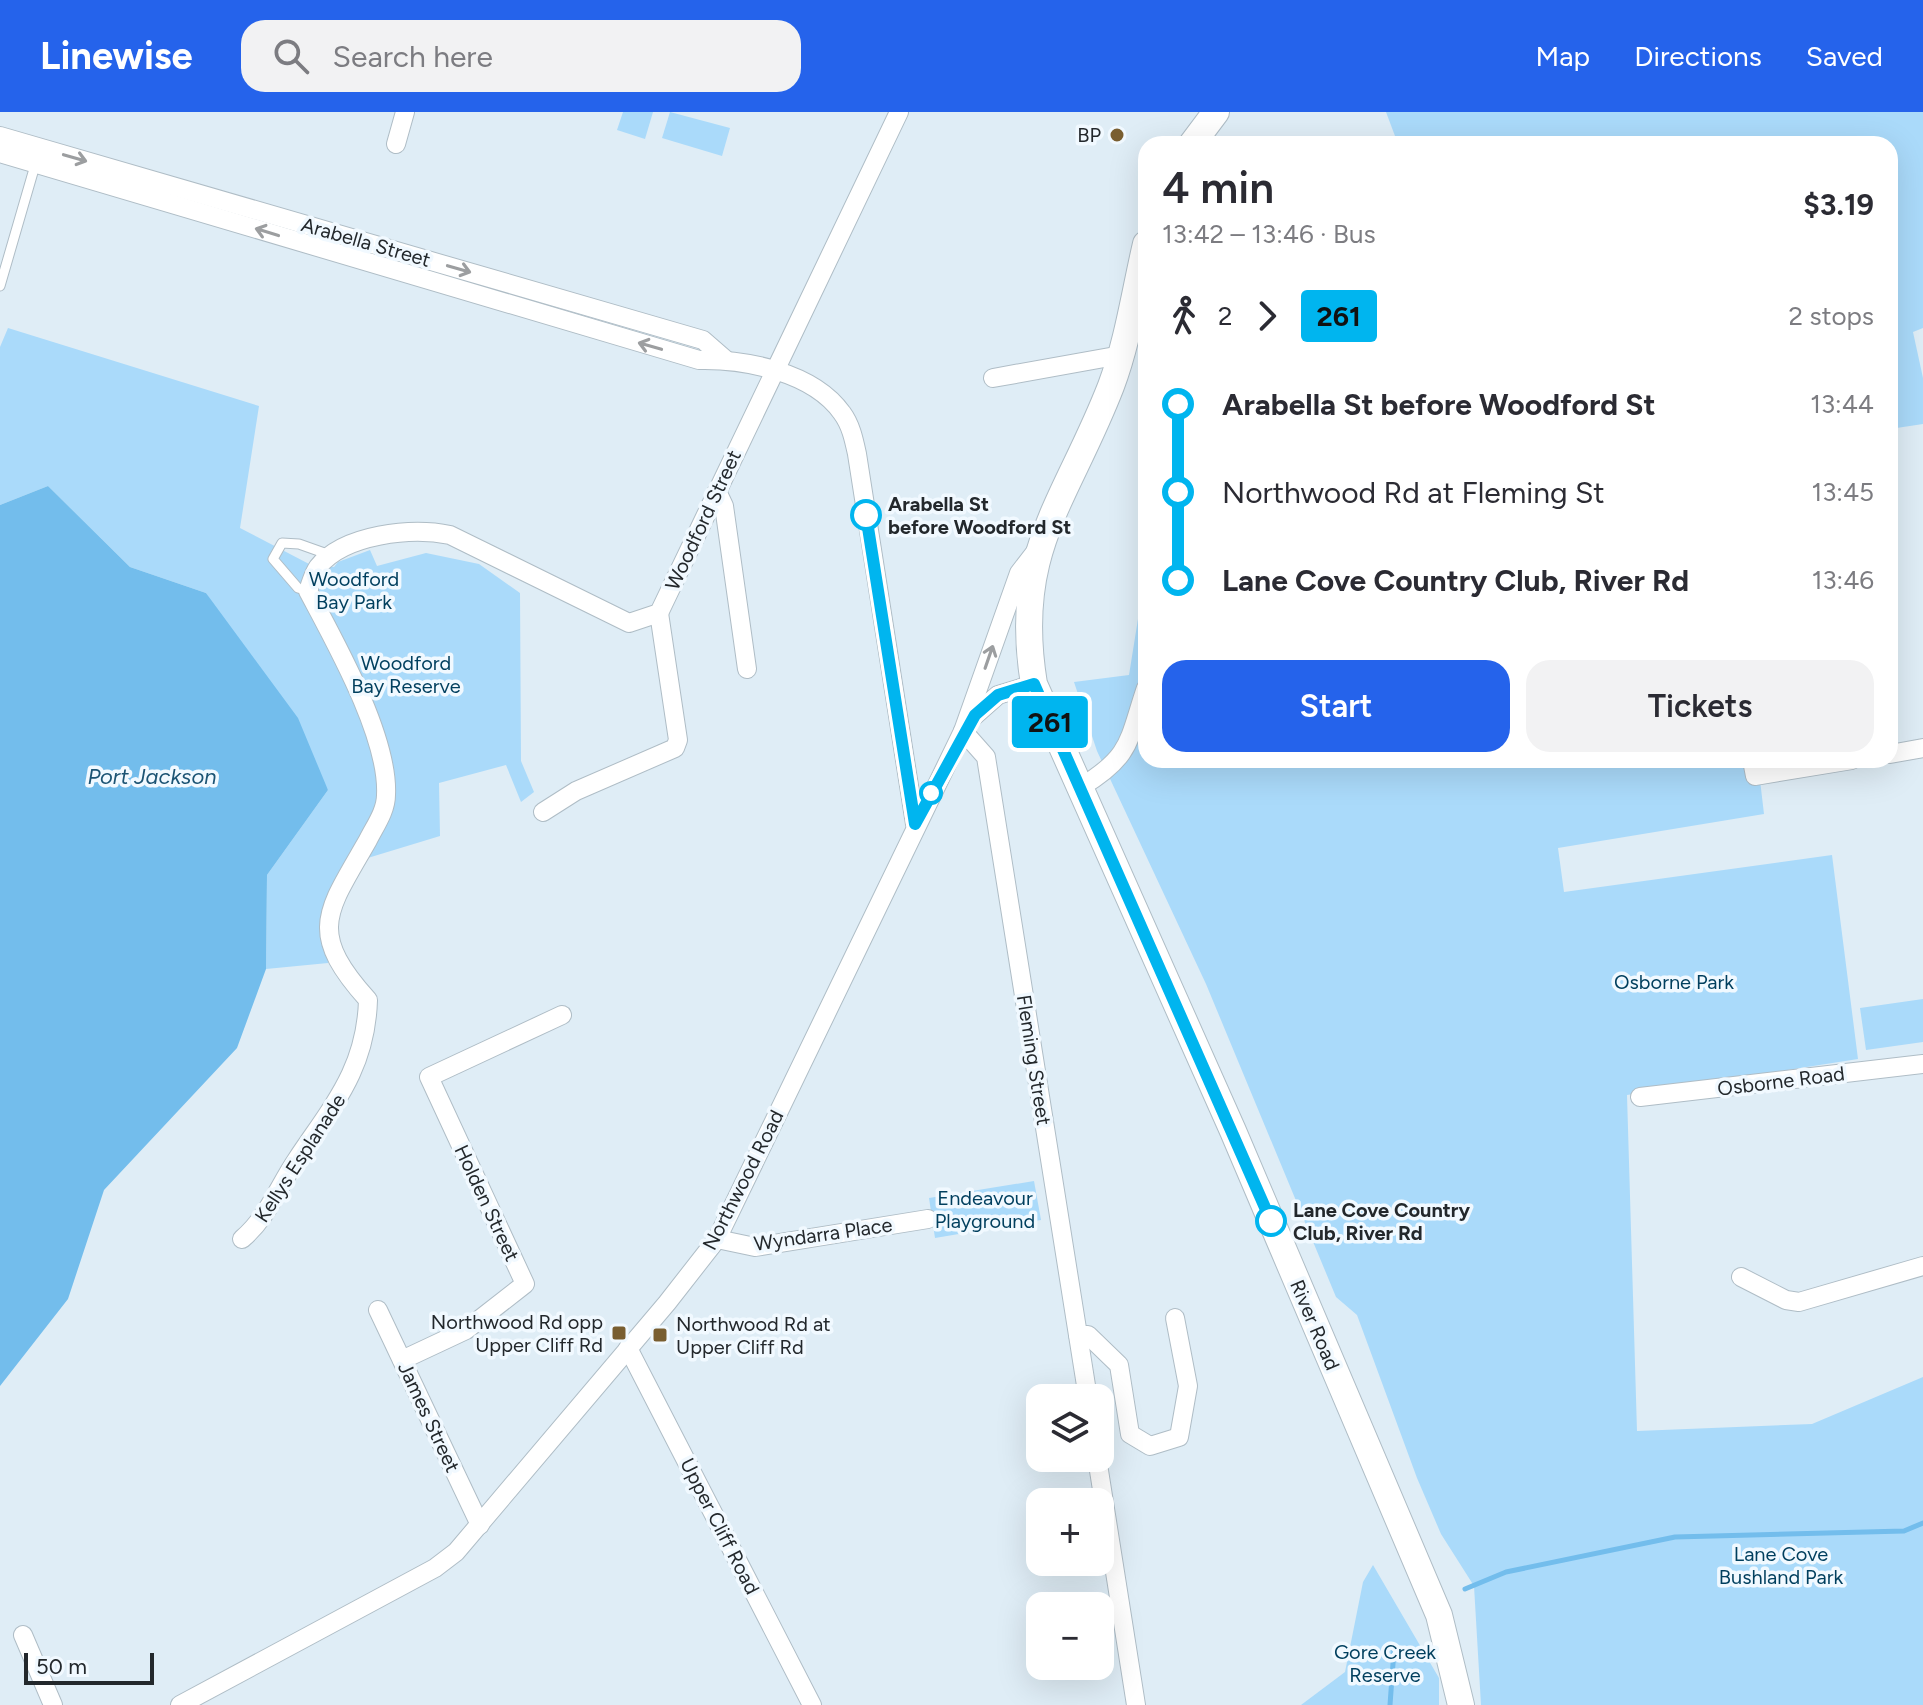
<!DOCTYPE html>
<html lang="en">
<head>
<meta charset="utf-8">
<style>
	:root { --surface:#fff; --page:#f2f2f3; --text:#2b2b33; --muted:#7c7c81; --accent:#2563eb }
	body { margin:0; font-family:Figtree,sans-serif; background:var(--page); color:var(--text); height:100vh; display:flex; flex-direction:column; font-size:30px; white-space:nowrap }
	* { box-sizing:border-box; margin:0 }
	p { font-size:26px; color:var(--muted) }
	.icon { flex:none; width:44px; height:44px; fill:none; stroke:currentColor; stroke-width:2; stroke-linecap:round; stroke-linejoin:round }
	.map { position:relative; flex:1; overflow:hidden }
	.panel { position:absolute; left:1138px; top:24px; width:760px; height:632px; display:flex; flex-direction:column; background:var(--surface); border-radius:24px; box-shadow:0 8px 32px #0002 }
	.panel>* { flex:none }
	.badge { padding:0 16px; border-radius:6px; font-size:28px; line-height:52px }
	.controls { position:absolute; left:1026px; top:1272px; display:grid; gap:16px }
	.controls a { display:grid; place-items:center; width:88px; height:88px; border-radius:16px; background:var(--surface); box-shadow:0 8px 32px #0002; font-size:40px }
	.scale { position:absolute; left:24px; bottom:20px; width:130px; box-sizing:border-box; padding-left:8px; border:4px solid #23282c; border-top:0; font-size:22px; line-height:28px; white-space:nowrap; color:#23282c; -webkit-text-stroke:6px #f1f9ff; paint-order:stroke }
	.map>.badge { position:absolute; translate:-50% -50%; box-shadow:0 0 0 4px #fff }
	.legs { display:flex; align-items:center; gap:12px; height:88px; padding:0 24px; font-size:26px }
	.legs p { margin-inline-start:auto }
	.summary { display:flex; align-items:center; justify-content:space-between; height:136px; padding:0 24px }
	h1 { font-size:44px; font-weight:600; line-height:60px }
	.button { display:flex; gap:16px; margin-top:auto; padding:16px 24px }
	.button a { flex:1; height:92px; border-radius:24px; background:var(--accent); color:#fff; font-size:32px; font-weight:600; line-height:92px; text-align:center }
	.button a+a { background:var(--page); color:var(--text) }
	ul { padding:0 24px; list-style:none }
	li { display:flex; align-items:center; gap:28px; height:88px; font-size:30px }
	li i { display:grid; place-items:center; width:12px; height:100%; margin:0 10px; background:currentColor }
	li i::after { content:''; width:20px; height:20px; margin:-10px; border:6px solid; border-radius:50%; background:var(--surface) }
	li p { margin-inline-start:auto }
	li:first-child i { background:linear-gradient(#0000 50%,currentColor 0) }
	li:last-child i { background:linear-gradient(currentColor 50%,#0000 0) }
	header { display:flex; align-items:center; gap:48px; box-sizing:border-box; height:112px; padding:0 40px; background:var(--accent); color:#fff }
	header strong { font-size:38px }
	nav { display:flex; gap:44px; margin-inline-start:auto; font-size:28px }
	.search { width:560px; height:72px; background:var(--page); display:flex; align-items:center; gap:20px; box-sizing:border-box; padding:0 28px; border-radius:24px; color:var(--muted); font-size:30px }
	.map>svg:first-child { display:block }
</style>
</head>
<body>
<header>
<strong>Linewise</strong>
<div class="search"><svg class="icon" aria-label="search" viewBox="0 0 24 24"><circle cx="10" cy="10" r="6"/><path d="M15 15l6 6"/></svg>Search here</div>
<nav><a>Map</a><a>Directions</a><a>Saved</a></nav>
</header>
<div class="map">
<svg width="1923" height="1593" viewBox="0 0 1923 1593">
	<rect width="100%" height="100%" fill="#dfedf6"/>
	<g fill="#aadafa">
		<polygon points="623,0 653,0 645,27 617,18"/>
		<polygon points="670,0 730,16 722,44 662,26"/>
		<polygon points="1386,0 1923,0 1923,216 1913,220 1923,266 1923,312 1890,317 1890,32 1398,32"/>
		<polygon points="8,216 259,294 240,416 311,453 334,455 338,450 370,438 377,454 426,441 479,452 520,481 521,649 534,680 521,690 506,653 439,671 440,724 348,752 326,793 328,851 266,857 267,763 328,678 206,481 130,455 48,374 0,393 0,235"/>
		<polygon points="1146,457 1146,648 1890,648 1923,644 1760,668 1764,702 1558,736 1564,780 1832,743 1858,947 1627,983 1637,1319 1812,1312 1923,1265 1923,1593 1481,1593 1474,1474 1441,1422 1417,1366 1357,1203 1336,1185 1206,872 1097,639 1074,570 1129,563"/>
		<polygon points="1923,887 1923,930 1866,938 1860,896"/>
		<polygon points="1034,1069 1041,1108 935,1126 929,1086"/>
		<polygon points="1373,1453 1439,1566 1439,1593 1301,1593 1345,1560 1363,1470"/>
	</g>
	<polygon fill="#73bdec" points="48,374 130,455 206,481 298,606 328,678 267,763 266,857 237,936 104,1078 68,1187 0,1274 0,393"/>
	<g fill="none" stroke-linecap="round" stroke-linejoin="round">
		<g stroke="#73bdec" stroke-width="5">
			<polyline points="1465,1477 1506,1460 1675,1425 1904,1419 1923,1411"/>
			<polyline points="1390,1593 1394,1538"/>
		</g>
		<defs>
			<g id="lane">
				<polyline points="0,174 36,50"/>
				<polyline points="308,479 298,476 273,447 282,431 299,432 330,443"/>
			</g>
			<g id="street">
				<polyline points="0,24 703,228 726,248"/>
				<polyline points="396,32 405,0"/>
				<path d="M0,41L699,248C745,247 813,260 842,301C851,313 854,328 857,342L915,712"/>
				<polyline points="993,266 1121,243"/>
				<polyline points="717,379 724,394 747,557"/>
				<polyline points="972,606 998,583 1034,572"/>
				<polyline points="963,619 986,645 1088,1286"/>
				<polyline points="1890,642 1923,636"/>
				<polyline points="1752,648 1755,664 1852,648"/>
				<path d="M1081,675C1132,644 1128,629 1146,576"/>
				<polyline points="543,700 576,679 675,636 678,628 659,501"/>
				<polyline points="1640,985 1923,952"/>
				<path d="M242,1127C268,1105 278,1075 297,1047C333,993 366,957 368,888C306,819 327,800 368,728C375,714 386,699 386,683C389,625 335,530 308,479C311,471 313,462 318,455C344,422 412,415 450,423L629,511L659,501L899,0"/>
				<polyline points="717,1127 755,1135 928,1107"/>
				<polyline points="1741,1165 1786,1188 1799,1190 1923,1154"/>
				<polyline points="378,1198 480,1413"/>
				<polyline points="1078,1223 1088,1223 1119,1253 1130,1322 1150,1334 1179,1325 1188,1274 1175,1206"/>
				<polyline points="628,1236 812,1593"/>
				<polyline points="402,1248 466,1218 525,1172 429,965 562,903"/>
				<polyline points="1097,1346 1136,1593"/>
				<polyline points="23,1523 53,1593"/>
				<polyline points="180,1593 435,1456 456,1440 667,1191 717,1127 963,619 1019,461 1036,439"/>
			</g>
			<g id="secondary">
				<polyline points="1192,32 1216,0"/>
				<path d="M1146,132C1135,179 1128,229 1111,274C1066,390 1012,438 1034,572L1233,1019L1439,1503L1461,1593"/>
			</g>
		</defs>
		<use href="#lane" stroke="#afbdc6" stroke-width="11"/>
		<use href="#street" stroke="#afbdc6" stroke-width="20"/>
		<use href="#secondary" stroke="#afbdc6" stroke-width="28"/>
		<use href="#lane" stroke="#fff" stroke-width="9"/>
		<use href="#street" stroke="#fff" stroke-width="18"/>
		<use href="#secondary" stroke="#fff" stroke-width="26"/>
	</g>
	<defs><path id="oneway-shaft" d="M-6 0H5M1.5-3L5.5 0L1.5 3" fill="none" stroke-width="1.6" stroke-linecap="round" stroke-linejoin="round" transform="scale(2)"/></defs>
	<g stroke="#9c9ea0">
		<use href="#oneway-shaft" transform="translate(75 46) rotate(16)"/>
		<use href="#oneway-shaft" transform="translate(267 120) rotate(-163)"/>
		<use href="#oneway-shaft" transform="translate(459 157) rotate(16)"/>
		<use href="#oneway-shaft" transform="translate(650 234) rotate(-164)"/>
		<use href="#oneway-shaft" transform="translate(989 545) rotate(-71)"/>
	</g>
	<g fill="none" stroke-linecap="round" stroke-linejoin="round">
		<defs>
			<polyline id="line-1" points="866,403 915,712 975,603 998,583 1034,572 1271,1109"/>
		</defs>
		<use href="#line-1" stroke="#fff" stroke-width="18"/>
		<use href="#line-1" stroke="#00b5ef" stroke-width="12"/>
	</g>
	<g fill="#795e30" stroke="#f1f9ff" stroke-width="3">
		<circle cx="1117" cy="23" r="8"/>
		<rect x="611" y="1213" width="16" height="16" rx="4"/>
		<rect x="652" y="1215" width="16" height="16" rx="4"/>
	</g>
	<g fill="#fff" stroke="#00b5ef" stroke-width="4">
		<circle cx="866" cy="403" r="14"/>
		<circle cx="931" cy="681" r="10"/>
		<circle cx="1271" cy="1109" r="14"/>
	</g>
	<g text-anchor="middle" stroke-width="7" stroke-linejoin="round" paint-order="stroke">
		<g font-size="20" fill="#23282c" stroke="#f1f9ff" text-anchor="end">
			<text x="1101" y="30">BP</text>
			<text x="603" y="1217">Northwood Rd opp<tspan x="603" dy="23">Upper Cliff Rd</tspan></text>
			<text x="676" y="1219" text-anchor="start">Northwood Rd at<tspan x="676" dy="23">Upper Cliff Rd</tspan></text>
		</g>
		<g font-size="20" fill="#23282c" stroke="#f1f9ff">
			<text transform="translate(366 130) rotate(16)" y="7">Arabella Street</text>
			<text transform="translate(703 408) rotate(-65)" y="7">Woodford Street</text>
			<text transform="translate(1034 948) rotate(81)" y="7">Fleming Street</text>
			<text transform="translate(1781 969) rotate(-7)" y="7">Osborne Road</text>
			<text transform="translate(300 1046) rotate(-57)" y="7">Kellys Esplanade</text>
			<text transform="translate(743 1068) rotate(-63)" y="7">Northwood Road</text>
			<text transform="translate(487 1091) rotate(65)" y="7">Holden Street</text>
			<text transform="translate(823 1122) rotate(-8)" y="7">Wyndarra Place</text>
			<text transform="translate(1315 1213) rotate(67)" y="7">River Road</text>
			<text transform="translate(429 1305) rotate(65)" y="7">James Street</text>
			<text transform="translate(720 1414) rotate(63)" y="7">Upper Cliff Road</text>
		</g>
		<g font-size="20" font-weight="bold" fill="#23282c" stroke="#f1f9ff" text-anchor="start">
			<text x="888" y="399">Arabella St<tspan x="888" dy="23">before Woodford St</tspan></text>
			<text x="1293" y="1105">Lane Cove Country<tspan x="1293" dy="23">Club, River Rd</tspan></text>
		</g>
		<g font-size="20" fill="#003f5e" stroke="#f1f9ff">
			<text x="354" y="474">Woodford<tspan x="354" dy="23">Bay Park</tspan></text>
			<text x="406" y="558">Woodford<tspan x="406" dy="23">Bay Reserve</tspan></text>
			<text x="1674" y="877">Osborne Park</text>
			<text x="985" y="1093">Endeavour<tspan x="985" dy="23">Playground</tspan></text>
			<text x="1781" y="1449">Lane Cove<tspan x="1781" dy="23">Bushland Park</tspan></text>
			<text x="1385" y="1547">Gore Creek<tspan x="1385" dy="23">Reserve</tspan></text>
		</g>
		<g font-size="22" font-style="italic" fill="#1c5474" stroke="#f1f9ff">
			<text x="152" y="672">Port Jackson</text>
		</g>
	</g>
</svg>
<div class="controls">
<a><svg class="icon" aria-label="layers" viewBox="0 0 24 24"><path d="M12 4l9 5-9 5-9-5zM3 14l9 5 9-5"/></svg></a>
<a>+</a>
<a>−</a>
</div>
<div class="scale">50 m</div>
<b class="badge" style="left:1050px;top:610px;background:#00b5ef;color:#111">261</b>
<section class="panel">
<div class="summary"><div><h1>4 min</h1><p>13:42 – 13:46 · Bus</p></div><b>$3.19</b></div>
<div class="legs"><svg class="icon" aria-label="walk" viewBox="0 0 24 24"><circle cx="13" cy="4" r="2"/><path d="M13 8l-2 6 4 7M11 14l-3 7M7 12l3-4h3l4 4"/></svg>2<svg class="icon" aria-label="forward" viewBox="0 0 24 24"><path d="M9 5l7 7-7 7"/></svg><b class="badge" style="background:#00b5ef;color:#111">261</b><p>2 stops</p></div>
<ul>
<li><i style="color:#00b5ef"></i><b>Arabella St before Woodford St</b><p>13:44</p></li>
<li><i style="color:#00b5ef"></i><span>Northwood Rd at Fleming St</span><p>13:45</p></li>
<li><i style="color:#00b5ef"></i><b>Lane Cove Country Club, River Rd</b><p>13:46</p></li>
</ul>
<div class="button"><a>Start</a><a>Tickets</a></div>
</section>
</div>
</body>
</html>
